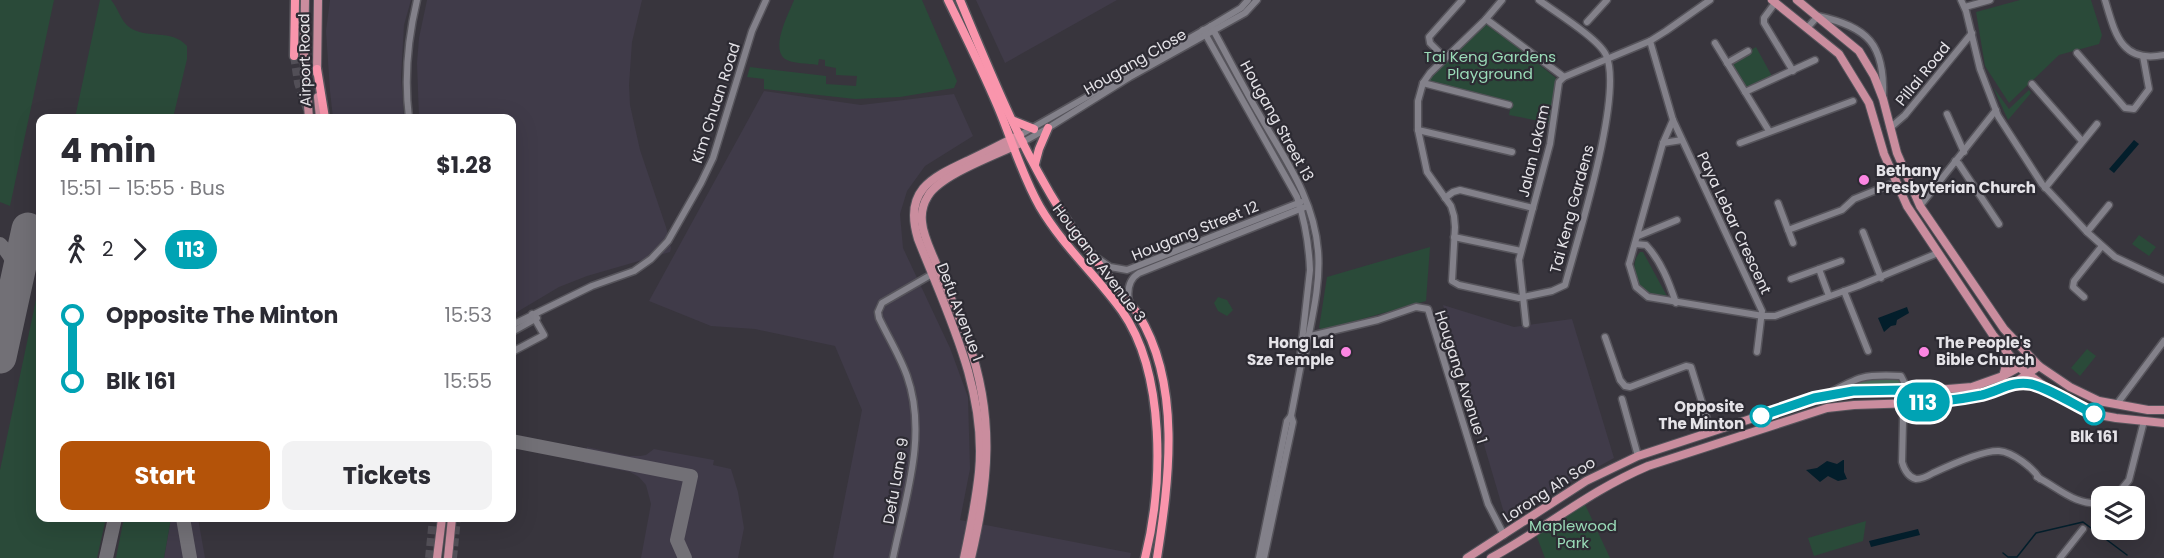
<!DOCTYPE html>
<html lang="en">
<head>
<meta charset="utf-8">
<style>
	:root { --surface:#fff; --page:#f2f2f3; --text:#2b2b33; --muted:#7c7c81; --accent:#b45309 }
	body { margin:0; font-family:Poppins,sans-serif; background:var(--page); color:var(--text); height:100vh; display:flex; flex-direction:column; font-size:22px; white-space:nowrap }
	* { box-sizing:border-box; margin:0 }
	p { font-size:20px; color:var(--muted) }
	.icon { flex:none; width:33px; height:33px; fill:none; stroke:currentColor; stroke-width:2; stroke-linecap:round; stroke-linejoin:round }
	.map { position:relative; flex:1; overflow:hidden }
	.side { position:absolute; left:36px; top:114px; width:480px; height:408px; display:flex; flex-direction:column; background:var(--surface); border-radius:12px; box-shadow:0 6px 24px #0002 }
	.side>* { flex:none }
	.badge { padding:0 12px; border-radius:20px; font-size:21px; line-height:39px }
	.tools { position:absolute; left:2091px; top:486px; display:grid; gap:12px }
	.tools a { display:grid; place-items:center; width:54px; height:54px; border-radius:12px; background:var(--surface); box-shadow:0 6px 24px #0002; font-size:30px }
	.map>.badge { position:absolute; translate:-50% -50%; box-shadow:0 0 0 3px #fff }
	.legs { display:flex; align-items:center; gap:9px; height:66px; padding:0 24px; font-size:20px }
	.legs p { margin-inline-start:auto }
	.head { display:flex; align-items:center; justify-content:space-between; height:102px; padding:0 24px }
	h1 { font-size:33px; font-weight:700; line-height:45px }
	.button { display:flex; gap:12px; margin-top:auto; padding:12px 24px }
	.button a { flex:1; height:69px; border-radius:12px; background:var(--accent); color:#fff; font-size:24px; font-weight:700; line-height:69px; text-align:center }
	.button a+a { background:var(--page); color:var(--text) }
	ul { padding:0 24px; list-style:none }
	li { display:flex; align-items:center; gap:21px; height:66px; font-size:22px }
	li i { display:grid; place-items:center; width:9px; height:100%; margin:0 8px; background:currentColor }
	li i::after { content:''; width:15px; height:15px; margin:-8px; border:4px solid; border-radius:50%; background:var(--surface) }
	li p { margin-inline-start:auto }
	li:first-child i { background:linear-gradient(#0000 50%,currentColor 0) }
	li:last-child i { background:linear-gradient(currentColor 50%,#0000 0) }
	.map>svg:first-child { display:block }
</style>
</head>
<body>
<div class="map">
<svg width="2164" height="558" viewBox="0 0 2164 558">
	<rect width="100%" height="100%" fill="#38353d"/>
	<g fill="#403b49">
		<polygon points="330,0 411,0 404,25 401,77 404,118 333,118 330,91 326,31"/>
		<polygon points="427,0 642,0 632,42 629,85 630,105 640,150 666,227 671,248 670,252 587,276 559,287 512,315 512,118 419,118 417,63 419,38"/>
		<polygon points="976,0 1117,0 1005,63"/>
		<polygon points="764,91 861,105 954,94 973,136 925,166 907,191 900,214 903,248 950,348 968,397 970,469 960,520 1131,553 1130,558 833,558 862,410 835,346 755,329 711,326 649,301"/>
		<polygon points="1443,305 1514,327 1572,319 1614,458 1556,490 1507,523"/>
		<polygon points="587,447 629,456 640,456 646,455 654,449 659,450 714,460 713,465 731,469 738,492 744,528 738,558 641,558 651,504 646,485 639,477 630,472 584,463"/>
		<polygon points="171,518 198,518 205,558 164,558"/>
	</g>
	<g fill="#2a4a39">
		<polygon points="0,0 54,0 10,206 0,202"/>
		<path d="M100,0H111C118,8 121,21 129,27C147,40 171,28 187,46V59L173,118H75Z"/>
		<path d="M794,0H922L957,81L954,88L900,97L855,99L764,89V79L747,77L750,67L826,76V84L856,86L857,76L836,75V68L825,66V60L819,59L818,65C808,63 792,64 785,59C770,48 789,13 794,0Z"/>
		<polygon points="2020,0 2091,0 2102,35 2099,44 2059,55 2009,103 1985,66 1976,12"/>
		<polygon points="1487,23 1556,78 1550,123 1509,115 1511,104 1427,82 1443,62"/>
		<polygon points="1756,47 1773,78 1747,87 1743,84 1730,62"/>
		<polygon points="1993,87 2009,109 2029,90 2031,93 2008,120"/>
		<polygon points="2139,235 2156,247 2149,256 2132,244"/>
		<polygon points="1430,247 1426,301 1323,330 1319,328 1327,277"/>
		<path d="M1640,252H1643L1668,298L1652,296L1640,290C1635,277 1630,264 1640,252Z"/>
		<polygon points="40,281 40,518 106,518 97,558 0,558 0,470"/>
		<polygon points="1218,297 1227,300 1233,310 1227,316 1218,311 1214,303"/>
		<polygon points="2087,349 2096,356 2080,376 2071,368"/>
		<polygon points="1583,500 1610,558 1545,558 1535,532"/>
		<polygon points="124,518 171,518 164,558 116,558"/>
		<polygon points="1866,521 1863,541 1814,556 1808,538"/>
	</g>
	<polygon fill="#466b57" points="1875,378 1900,379 1902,380 1902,387 1840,391 1840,388 1858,381"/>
	<g fill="#031e2b">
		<polygon points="2134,140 2139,144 2114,173 2109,169"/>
		<polygon points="1907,307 1909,313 1897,320 1896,325 1891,326 1884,332 1878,318"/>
		<polygon points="1843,460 1844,460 1844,472 1847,479 1838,481 1828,476 1820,482 1806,470 1817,468 1827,461 1837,464"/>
		<polygon points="1918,529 1920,535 1871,547 1869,541"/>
	</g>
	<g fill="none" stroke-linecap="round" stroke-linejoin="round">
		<polyline stroke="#031e2b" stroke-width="1.5" points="2003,553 2008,557 2017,557 2036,533 2083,522 2127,555"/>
		<g stroke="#727076" stroke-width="14">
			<path d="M0,244C12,256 16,266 16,283"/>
			<polyline points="17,281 24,267 40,259"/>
			<polyline points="512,441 691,476 677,540 685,558"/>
			<polyline points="183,518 190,558"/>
			<polyline points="106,558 115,518"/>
		</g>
		<polyline stroke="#727076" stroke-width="33" points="0,357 28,229"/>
		<g stroke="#524f57" stroke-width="8" stroke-dasharray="8 4" stroke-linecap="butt">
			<polyline points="294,56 298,83 307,110"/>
			<polyline points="429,558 433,518"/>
			<polyline points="453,558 457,518"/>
		</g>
		<defs>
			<g id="minor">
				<path d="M1502,0L1485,20L1430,73L1423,83L1418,101V130L1427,172L1451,206L1454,216L1455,227L1452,281L1459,285L1519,298L1552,291L1565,285C1577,240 1624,94 1606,55C1599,39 1555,12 1539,0"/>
				<polyline points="1961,0 1966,11 1980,69 1998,116 2042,184 2087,232 2115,257 2164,280"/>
				<path d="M2105,0C2115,33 2121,64 2164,55"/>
				<polyline points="1775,3 1764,18 1764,23 1793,71"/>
				<polyline points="1965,7 1990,0"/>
				<polyline points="1486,19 1564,77"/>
				<polyline points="1587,22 1607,0"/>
				<path d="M1211,26C1227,55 1242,85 1259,114C1284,158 1314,198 1318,251C1321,287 1310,325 1304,360L1301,364L1291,416L1293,422L1264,558"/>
				<path d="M1808,27L1818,16C1868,27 1885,44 1883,97"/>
				<path d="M1203,30L1297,197C1305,221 1309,245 1310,270L1300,359L1301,364"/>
				<polyline points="1650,41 1673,120 1762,311 1757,352"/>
				<polyline points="1715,43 1769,131"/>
				<polyline points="2077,53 2125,108 2134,109 2149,89 2143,56"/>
				<polyline points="1445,58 1430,43 1429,37 1462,0"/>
				<polyline points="1727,63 1748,51"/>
				<polyline points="1423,83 1509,105"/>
				<polyline points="2032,84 2082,141"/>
				<polyline points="1745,92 1815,60"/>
				<polyline points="1947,114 1964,152"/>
				<path d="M409,118C404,79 408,38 417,0"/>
				<polyline points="1673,120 1663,143 1629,264 1636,287 1648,297 1763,316 1775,316 1858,286 1938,253"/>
				<polyline points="1890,128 1905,115 1972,33"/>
				<polyline points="1418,130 1512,152"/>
				<polyline points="1020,135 1211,26 1241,8 1248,0"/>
				<polyline points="1023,142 1048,128 1130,77 1245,13 1257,0"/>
				<polyline points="1663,143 1682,140"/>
				<polyline points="1740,143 1853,101"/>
				<polyline points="1955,161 1959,164 1999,224"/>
				<polyline points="2045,188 2097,124"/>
				<polyline points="1445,198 1453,192 1460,190 1533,208"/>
				<polyline points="1778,203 1793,243"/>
				<polyline points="1920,206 1996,110"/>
				<polyline points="1788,230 1842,210 1854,199 1896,182"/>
				<polyline points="1863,232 1881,278"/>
				<polyline points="2087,232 2109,205"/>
				<polyline points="1638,236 1677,220"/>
				<polyline points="1454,237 1521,251"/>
				<path d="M1635,244L1646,245C1661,261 1669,282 1676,303"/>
				<polyline points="1097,258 1110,267 1127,270 1301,202"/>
				<polyline points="1819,269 1829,296"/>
				<polyline points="1791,279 1841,261"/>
				<polyline points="1844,291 1868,351"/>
				<polyline points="2084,297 2073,287 2074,281 2102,246"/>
				<path d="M1129,302C1127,290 1129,279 1139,273L1305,207"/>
				<polyline points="1526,324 1519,260 1550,144 1559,82 1564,77 1650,41 1666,31 1710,0"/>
				<polyline points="512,325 592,286 634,271 651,259 668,241 701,183 713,158 752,31 766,0"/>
				<polyline points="512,332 537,318"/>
				<polyline points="1605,337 1620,380 1625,386 1630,387 1686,366 1691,367 1711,432"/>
				<polyline points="1302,338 1378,320 1416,307 1428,309 1488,504 1504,535"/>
				<polyline points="512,352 544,335 532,314"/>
				<path d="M1824,396C1858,377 1862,374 1901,376L1904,382L1902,462C1904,469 1908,477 1916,479C1922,479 1928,476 1933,473C1948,466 1984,450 1999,451C2013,452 2033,468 2040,479"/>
				<polyline points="1622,399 1638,456"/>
				<polyline points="2117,404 2164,341"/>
				<path d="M2037,477C2059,488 2075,506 2102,503"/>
				<polyline points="2116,496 2129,480 2144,421"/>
				<path d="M893,558C905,499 928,435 907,376C900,356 888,337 879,318L878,312L882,303L934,273"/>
				<polyline points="1259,558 1287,421 1291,416"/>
				<polyline points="2060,558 2083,529"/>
			</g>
			<g id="major">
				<polyline points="305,0 304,57 309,118"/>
				<polyline points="1772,0 1839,54 1869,103 1884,154 1907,206 1993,335 2020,368 2060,398 2094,414 2116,418 2164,423"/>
				<polyline points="1797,0 1859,51 1874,76 1883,99 1897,153 1920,206 2004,329 2039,366 2070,387 2099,401 2148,410 2164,410"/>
				<polyline points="317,73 318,0"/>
				<polyline points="318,97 320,118"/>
				<polyline points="2003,376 2007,362 2007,352"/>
				<polyline points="2014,383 2029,383 2043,389"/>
				<polyline points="437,558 442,518"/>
				<polyline points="448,558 452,518"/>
				<path d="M964,558C970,530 976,501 979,472C987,390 947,313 918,239C903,190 931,178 969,160C986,152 1003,143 1020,135"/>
				<path d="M971,558C989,482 995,417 968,341C959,314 946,288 935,261C930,249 923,235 922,222C921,213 923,204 928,196C941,174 999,154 1023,142"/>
				<polyline points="1467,558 1586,481 1638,456 1814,398 1853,391 1936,390 1972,387 2003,376 2032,360"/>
				<path d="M1491,558C1546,528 1589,491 1648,466L1827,408L1854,405L1914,403L1987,394L2013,384L2039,366"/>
			</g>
			<g id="highway">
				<path d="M948,0C965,35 983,71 998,107C1012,140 1022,176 1040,207C1063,246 1096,275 1122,311C1166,374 1163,486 1145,558"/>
				<path d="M960,0C990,72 1020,147 1062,213C1080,240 1101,267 1121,293C1126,300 1133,307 1138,314C1182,384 1169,481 1157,558"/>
				<polyline points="294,56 295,0"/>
				<polyline points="317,69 325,118"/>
				<polyline points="1014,121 1034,129"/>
				<polyline points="1035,164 1039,149 1048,128"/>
			</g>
		</defs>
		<use href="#minor" stroke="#56545b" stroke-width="9"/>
		<use href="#major" stroke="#56545b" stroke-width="10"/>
		<use href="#highway" stroke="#56545b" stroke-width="11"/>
		<use href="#minor" stroke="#83818a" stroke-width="6"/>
		<use href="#major" stroke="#ca8d9e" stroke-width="8"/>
		<use href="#highway" stroke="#f995ac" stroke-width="8"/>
	</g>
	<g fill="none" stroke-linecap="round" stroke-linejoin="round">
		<defs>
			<path id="line-1" d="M1761,416L1814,398L1853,391L1904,390L1903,404C1929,403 1957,400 1982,395C1999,391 2013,380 2031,384C2049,388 2076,406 2094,414"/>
		</defs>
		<use href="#line-1" stroke="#fff" stroke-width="14"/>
		<use href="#line-1" stroke="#00a3b4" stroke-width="9"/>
	</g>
	<g fill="#fc86e3" stroke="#2d2b33" stroke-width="2">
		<circle cx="1864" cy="180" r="6"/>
		<circle cx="1346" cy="352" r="6"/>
		<circle cx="1924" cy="352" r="6"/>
	</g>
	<g fill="#fff" stroke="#00a3b4" stroke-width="3">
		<circle cx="2094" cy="414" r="10"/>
		<circle cx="1761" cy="416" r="10"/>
	</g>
	<g text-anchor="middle" stroke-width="4.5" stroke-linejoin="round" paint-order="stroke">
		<g font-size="15" fill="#9adbb8" stroke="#2d2b33">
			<text x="1490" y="62">Tai Keng Gardens<tspan x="1490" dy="17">Playground</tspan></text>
			<text x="1573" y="531">Maplewood<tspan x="1573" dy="17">Park</tspan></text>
		</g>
		<g font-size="15" fill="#e5e3e8" stroke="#2d2b33">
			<text transform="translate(305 60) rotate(-91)" y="5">Airport Road</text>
			<text transform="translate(1135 62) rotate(-30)" y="5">Hougang Close</text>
			<text transform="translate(1923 74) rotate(-51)" y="5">Pillai Road</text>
			<text transform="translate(716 103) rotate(-72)" y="5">Kim Chuan Road</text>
			<text transform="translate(1277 121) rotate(61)" y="5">Hougang Street 13</text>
			<text transform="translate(1534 151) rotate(-77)" y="5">Jalan Lokam</text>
			<text transform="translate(1572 209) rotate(-75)" y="5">Tai Keng Gardens</text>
			<text transform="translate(1734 223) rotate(65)" y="5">Paya Lebar Crescent</text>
			<text transform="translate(1195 231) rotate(-22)" y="5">Hougang Street 12</text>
			<text transform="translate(1099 263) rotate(53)" y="5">Hougang Avenue 3</text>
			<text transform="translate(960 312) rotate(69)" y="5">Defu Avenue 1</text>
			<text transform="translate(1461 377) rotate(72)" y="5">Hougang Avenue 1</text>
			<text transform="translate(896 481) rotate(-80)" y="5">Defu Lane 9</text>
			<text transform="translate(1549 490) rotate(-33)" y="5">Lorong Ah Soo</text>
		</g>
		<g font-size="15" font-weight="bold" fill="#e5e3e8" stroke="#2d2b33" text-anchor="start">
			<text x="1876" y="176">Bethany<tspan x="1876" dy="17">Presbyterian Church</tspan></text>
			<text x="1334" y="348" text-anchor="end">Hong Lai<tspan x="1334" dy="17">Sze Temple</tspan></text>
			<text x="1936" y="348">The People's<tspan x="1936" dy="17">Bible Church</tspan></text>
		</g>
		<g font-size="15" font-weight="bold" fill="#e5e3e8" stroke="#2d2b33" text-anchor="end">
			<text x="1744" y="412">Opposite<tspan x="1744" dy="17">The Minton</tspan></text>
			<text x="2094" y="442" text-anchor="middle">Blk 161</text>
		</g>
	</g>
</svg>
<div class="tools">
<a><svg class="icon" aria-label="layers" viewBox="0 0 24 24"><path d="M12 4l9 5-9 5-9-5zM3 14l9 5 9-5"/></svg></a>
</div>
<b class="badge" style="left:1923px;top:402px;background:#00a3b4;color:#fff">113</b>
<section class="side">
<div class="head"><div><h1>4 min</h1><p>15:51 – 15:55 · Bus</p></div><b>$1.28</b></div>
<div class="legs"><svg class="icon" aria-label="walk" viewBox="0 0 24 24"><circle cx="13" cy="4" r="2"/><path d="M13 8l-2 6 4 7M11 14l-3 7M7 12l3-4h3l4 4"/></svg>2<svg class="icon" aria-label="forward" viewBox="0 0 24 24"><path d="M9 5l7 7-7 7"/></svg><b class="badge" style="background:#00a3b4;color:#fff">113</b></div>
<ul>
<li><i style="color:#00a3b4"></i><b>Opposite The Minton</b><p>15:53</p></li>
<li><i style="color:#00a3b4"></i><b>Blk 161</b><p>15:55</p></li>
</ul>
<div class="button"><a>Start</a><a>Tickets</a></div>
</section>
</div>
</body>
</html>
